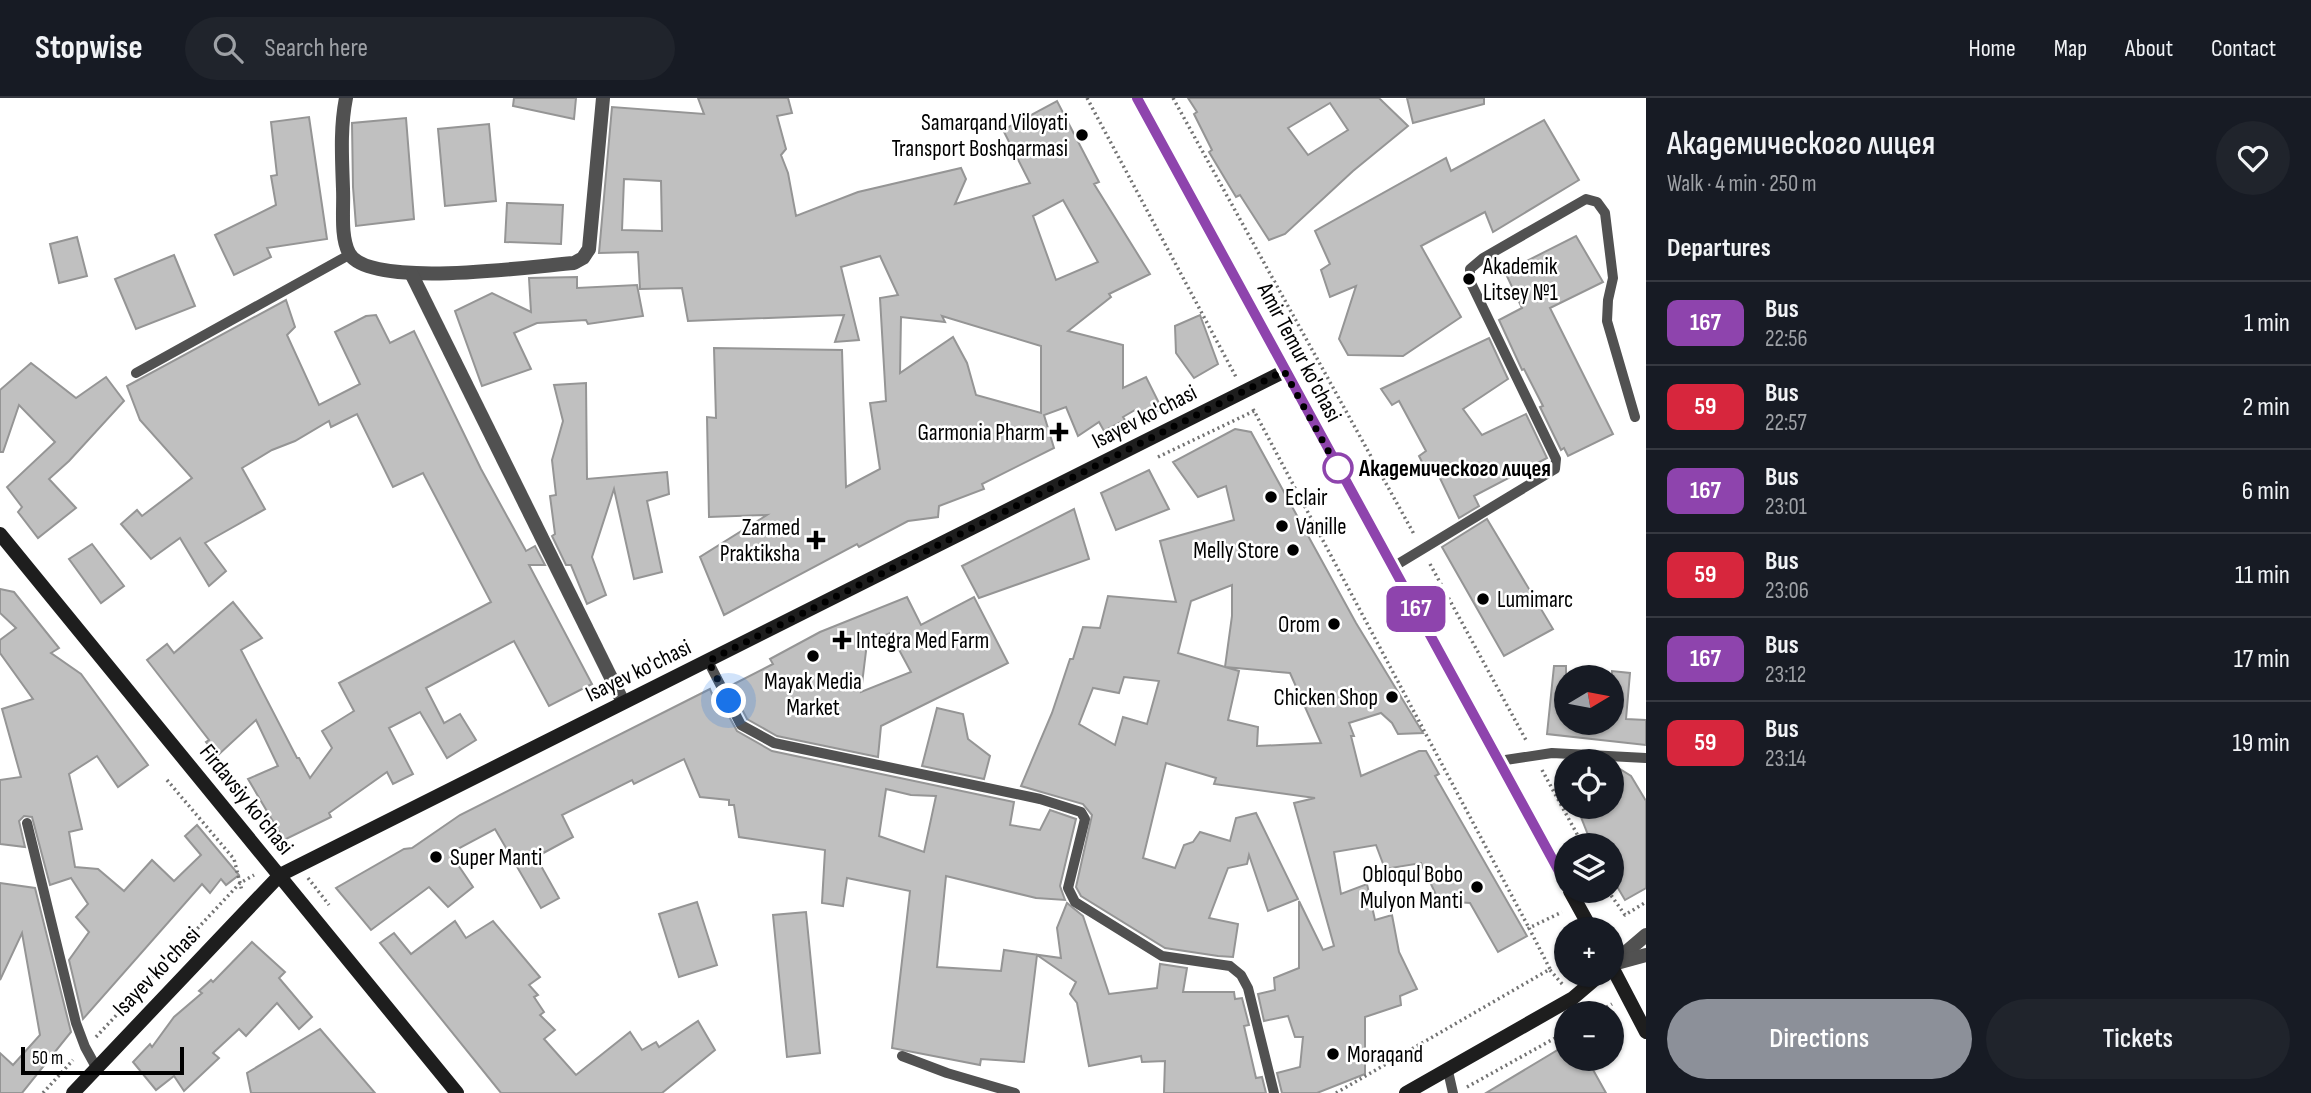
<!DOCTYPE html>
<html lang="en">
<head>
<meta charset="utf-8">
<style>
	:root { --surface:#171b24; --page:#20242c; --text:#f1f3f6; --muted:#9ea1a6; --line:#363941; --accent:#8c9099 }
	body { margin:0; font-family:"Sofia Sans Condensed",sans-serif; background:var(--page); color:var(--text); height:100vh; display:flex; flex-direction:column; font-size:26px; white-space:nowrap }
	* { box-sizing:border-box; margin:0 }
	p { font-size:23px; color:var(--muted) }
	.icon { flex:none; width:38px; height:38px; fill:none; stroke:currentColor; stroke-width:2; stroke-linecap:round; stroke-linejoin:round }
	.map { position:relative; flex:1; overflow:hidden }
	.drawer { display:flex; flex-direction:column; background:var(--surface); width:665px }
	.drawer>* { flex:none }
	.badge { padding:0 14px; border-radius:10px; font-size:24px; line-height:46px }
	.needle { width:46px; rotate:80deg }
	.fabs { position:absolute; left:1554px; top:567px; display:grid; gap:14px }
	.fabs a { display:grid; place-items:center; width:70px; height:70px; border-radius:50%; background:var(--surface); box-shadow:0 2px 5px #0004; font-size:35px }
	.scale { position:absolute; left:21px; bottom:18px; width:163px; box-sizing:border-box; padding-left:7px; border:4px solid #000; border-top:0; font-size:19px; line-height:24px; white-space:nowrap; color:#000; -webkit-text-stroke:5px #fff; paint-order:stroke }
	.you { position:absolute; width:35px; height:35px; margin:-18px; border:5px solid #fff; border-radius:50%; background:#1a73e8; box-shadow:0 0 0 10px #1a73e833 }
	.map>.badge { position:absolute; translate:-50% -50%; box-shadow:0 0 0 4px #fff }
	h2 { padding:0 21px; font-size:26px; line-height:63px }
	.round { display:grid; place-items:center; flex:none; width:74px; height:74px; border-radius:37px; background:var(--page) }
	.headline { display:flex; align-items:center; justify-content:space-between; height:119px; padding:0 21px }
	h1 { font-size:33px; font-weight:600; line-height:52px }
	.button { display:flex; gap:14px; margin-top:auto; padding:14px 21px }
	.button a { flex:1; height:80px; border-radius:42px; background:var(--accent); color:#fff; font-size:28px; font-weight:600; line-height:80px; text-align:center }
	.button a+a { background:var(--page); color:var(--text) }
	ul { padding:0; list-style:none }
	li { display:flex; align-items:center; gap:21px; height:84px; padding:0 21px; border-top:2px solid var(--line) }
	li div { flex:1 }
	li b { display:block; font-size:26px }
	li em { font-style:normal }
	li .badge { min-width:77px; font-weight:700; text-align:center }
	header { display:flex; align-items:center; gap:42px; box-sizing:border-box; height:98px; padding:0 35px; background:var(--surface); border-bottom:2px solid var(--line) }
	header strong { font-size:33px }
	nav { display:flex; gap:38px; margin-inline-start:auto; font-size:24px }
	.search { width:490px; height:63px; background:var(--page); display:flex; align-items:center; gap:18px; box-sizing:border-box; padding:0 24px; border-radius:38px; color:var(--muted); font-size:26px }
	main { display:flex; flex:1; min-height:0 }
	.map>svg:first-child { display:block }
</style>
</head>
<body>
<header>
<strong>Stopwise</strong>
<div class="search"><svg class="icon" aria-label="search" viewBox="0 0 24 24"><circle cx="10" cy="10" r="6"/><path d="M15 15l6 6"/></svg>Search here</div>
<nav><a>Home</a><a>Map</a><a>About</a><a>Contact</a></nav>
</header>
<main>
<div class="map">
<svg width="1646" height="995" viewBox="0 0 1646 995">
	<rect width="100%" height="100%" fill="#fff"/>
	<g fill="#c0c0c0" stroke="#959595" stroke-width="2" fill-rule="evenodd">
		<polygon points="514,0 576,0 574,21 513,8"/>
		<path d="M698,0H788L792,15L777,18L786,51L781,57L788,75L796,118L858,94L961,70L966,81L955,106L1030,85L1003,32L1057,3L1099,84L1094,86L1150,176L1109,196L1111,199L1068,233L1123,247V290L1146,279L1162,311L1142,321L1135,312L1123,319L1125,322L1104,333L1099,324L1078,338L1066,309L1044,317L1054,350L982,386L984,391L939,408L938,419L908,423L859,449L857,446L724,517L700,459L767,417L709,419L707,319L716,320L714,250L842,252L846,389L880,371L870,305L886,303L880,200L898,197L880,158L841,169L859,242L835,244L844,217L688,223L682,190L640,191L638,154L599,155L612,9L704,16ZM624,81L661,83L662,133L622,132ZM1063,102L1098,164L1056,182L1033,118ZM942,218L1041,248V315L976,297L967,265L953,239L900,275L901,219L945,224Z"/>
		<path d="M1188,0H1379L1408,28L1353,73L1285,136L1269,142L1240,97L1236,99L1209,54L1212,52L1194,16L1197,14ZM1330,5L1348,32L1308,57L1288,30Z"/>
		<polygon points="1407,0 1484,0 1484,6 1413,25"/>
		<polygon points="309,19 327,141 267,150 271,159 234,177 215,137 276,107 271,78 277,77 271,24"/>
		<polygon points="406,20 414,121 356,128 353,89 352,25"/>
		<polygon points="1544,22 1579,82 1493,134 1485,114 1421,148 1461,219 1403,258 1348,257 1339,241 1356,188 1330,199 1321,172 1330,166 1315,133 1446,60 1451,73"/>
		<polygon points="489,26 496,103 445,108 438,31"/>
		<polygon points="507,105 563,107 561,146 505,144"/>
		<polygon points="1576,138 1603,184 1550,210 1613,336 1568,358 1564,350 1561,352 1540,309 1543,308 1524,271 1522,272 1499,222 1522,210 1505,174"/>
		<polygon points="77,139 87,178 59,185 50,146"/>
		<polygon points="174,157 195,208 136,231 115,181"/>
		<polygon points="577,179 577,190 637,187 643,218 588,226 586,222 537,225 514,235 531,271 482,288 455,213 492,195 531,214 529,180"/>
		<polygon points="286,202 295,229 287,237 319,307 360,286 335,234 366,218 376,217 390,245 414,233 481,371 526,453 535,448 545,467 529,467 592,586 549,608 514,543 426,590 444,625 460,616 476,642 447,660 420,614 389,630 413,676 393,686 387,674 329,715 331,719 284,742 248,681 278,668 256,622 217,658 206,644 209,642 147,562 167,546 174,555 233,504 262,540 241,552 297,660 299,660 310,680 332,650 322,633 354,613 339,585 491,504 423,375 393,389 357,316 331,329 329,323 295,343 272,352 242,370 265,411 205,445 226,473 209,488 180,440 151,461 121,426 137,412 142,418 192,380 140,322 127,288"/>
		<polygon points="1200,217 1218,266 1194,280 1176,255 1175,228"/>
		<polygon points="1489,240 1508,281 1463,311 1482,337 1526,316 1547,360 1474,398 1479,408 1459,420 1438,376 1428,376 1419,358 1426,353 1399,303 1392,307 1381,291"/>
		<polygon points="31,265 76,300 106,279 124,303 69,363 49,381 76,410 38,440 18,414 22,409 7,389 55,344 19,307 3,354 0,354 0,292"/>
		<polygon points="586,285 587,381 667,374 669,396 647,403 662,474 634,481 614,391 592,459 606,497 587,506 571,467 566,467 552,438 555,436 550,398 556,397 552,362 563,323 554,287"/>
		<path d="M1235,331L1251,334L1356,525L1423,635L1398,636L1392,625L1381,615L1349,625L1354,638H1351L1361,678L1419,653H1426L1439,676L1435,678L1527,838L1498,854L1470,805L1439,803L1421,765L1385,771L1376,747L1334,754L1341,796L1367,786L1375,822L1392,817L1399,854L1417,891L1400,898L1401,907L1365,919V976L1317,995H1282L1277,975L1300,969L1303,939H1295L1288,918L1264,923L1258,896L1275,892L1274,880L1299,870V803L1323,852L1334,848L1294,705L1315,700L1214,686L1216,680L1166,665L1143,760L1175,770L1184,747L1193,744L1200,734L1230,743L1236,720L1256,715L1298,801L1268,813L1249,757L1247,766L1228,770L1209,820L1238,826L1233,859L1218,858L1165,850L1081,798L1076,789L1092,717L1083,706L1021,688L1052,615L1070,561H1073L1083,529L1100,530L1108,498L1176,504L1160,443L1234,422L1226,388L1198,399L1173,364ZM1232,487V518L1225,569L1178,555L1191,503ZM1225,569L1290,575L1321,645L1257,648L1258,629L1228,622L1239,573ZM1124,579L1159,583L1147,626L1123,619L1115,647L1079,626L1093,590L1119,595Z"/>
		<polygon points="1149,372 1169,411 1116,432 1101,395"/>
		<polygon points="1074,411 1089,461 979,500 962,468"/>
		<polygon points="1487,421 1553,531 1504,558 1442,449"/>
		<polygon points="92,446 124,488 101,505 69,461"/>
		<polygon points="0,491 14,494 59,550 51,555 81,576 148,667 118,689 97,658 69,676 82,731 69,734 75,769 98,771 124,793 152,762 174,783 201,757 185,738 197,727 239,777 226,787 221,781 210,795 202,786 83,921 69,862 89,834 76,819 88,806 71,780 50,787 32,719 24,718 19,723 25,749 0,746 0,682 21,679 2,611 33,601 0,555 0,542 16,530 0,515"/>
		<path d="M907,499L921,527L974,499L1008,565L881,628L878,659L777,638L747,621L730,588L773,566L770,561L820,534ZM890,535L911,574L861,594L867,545Z"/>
		<polygon points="1554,568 1566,568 1566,625 1612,625 1612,573 1630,575 1626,621 1646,622 1646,647 1547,636"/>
		<path d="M710,591L712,596L716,595L737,633L772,653L1014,704L1010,727L1040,732L1050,712L1076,721L1060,788L1065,802L1036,800L946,778L937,869L1001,873L1004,852L1061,860L1057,830L1067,805L1083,818L1109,896L1157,890L1160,866L1187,870L1183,894H1234L1235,901L1242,900L1249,927L1244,928L1256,980L1262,979L1266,995H1164L1165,963L1142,964L1141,958L1089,968L1077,905L1070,896L1076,884L1037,857L1024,964L981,961L980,967L892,950L910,793L847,780L843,808L822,805L825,752L739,739L734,707H729V702L700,699L684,661L634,686L632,682L562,717L573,739L536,759L559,800L541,810L495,731L450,755L473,789L448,809L429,789L371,832L336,790L404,751L412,750L460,717ZM886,691L911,697L936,698L924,754L879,738Z"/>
		<polygon points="937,610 963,616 968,641 990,658 984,681 922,668"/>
		<polygon points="1612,666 1631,678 1646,703 1646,790 1625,802 1612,780 1612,747 1592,747 1577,709 1612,709"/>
		<polygon points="0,785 35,790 71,934 22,995 0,995 0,955 13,967 40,937 22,835 0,882"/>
		<polygon points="697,804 717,867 679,879 659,816"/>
		<polygon points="806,814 820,955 787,959 773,817"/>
		<polygon points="455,823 466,840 493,823 540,879 529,887 538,897 534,899 544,914 540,917 555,932 544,941 576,977 630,934 642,952 656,944 659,949 698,923 715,952 662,995 501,995 380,845 394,835 411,856"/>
		<polygon points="252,844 285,874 279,880 312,919 299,931 277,905 246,938 239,931 213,955 219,960 184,993 174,978 156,992 133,964 150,946 152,949 174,919 202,895 199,893 211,882 213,884"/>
		<polygon points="320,931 375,995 251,995 247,975"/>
		<polygon points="1566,947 1566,961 1587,961 1606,995 1486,995"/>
	</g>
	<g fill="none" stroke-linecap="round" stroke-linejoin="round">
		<g stroke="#737373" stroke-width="3.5" stroke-dasharray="2 3.5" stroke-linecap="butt">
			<polyline points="1087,0 1236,279"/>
			<polyline points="1173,0 1415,438"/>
			<polyline points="1253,311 1529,830"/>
			<polyline points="1158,359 1254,313"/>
			<polyline points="1430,466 1527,644"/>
			<polyline points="1542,672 1583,747"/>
			<polyline points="167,682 234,761 242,793"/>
			<polyline points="274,740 288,755"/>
			<polyline points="308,780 329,807"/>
			<polyline points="1608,793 1625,817 1646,804"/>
			<polyline points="1594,798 1603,793"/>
			<polyline points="1550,872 1563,887"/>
			<polyline points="1597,915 1612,906"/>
			<polyline points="96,939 240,785 254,777"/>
			<polyline points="1467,989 1566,934"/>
			<polyline points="43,995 73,962"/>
			<polyline points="1336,995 1550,871 1529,830 1562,814"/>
		</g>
		<g stroke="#515151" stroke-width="10">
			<polyline points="136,275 349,157"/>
			<polyline points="1393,469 1555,371 1556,361 1470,183 1470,171 1483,160 1586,101 1597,104 1605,115 1613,180 1608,202 1607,223 1635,319"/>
			<polyline points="708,563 741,627 774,645 1040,701 1081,714 1085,721 1068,790 1075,804 1162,858 1230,868 1241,877 1248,890 1274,995"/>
			<polyline points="1499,663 1552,655 1646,660"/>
			<polyline points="27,725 76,925 85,949 96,969"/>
			<polyline points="902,958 947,975 1015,995"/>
			<polyline points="1448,973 1453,995"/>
		</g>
		<g stroke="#515151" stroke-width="14">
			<path d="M346,0C340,30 342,60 343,91C344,110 340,138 349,155C368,192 534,168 574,165L583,160L589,151L603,0"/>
			<polyline points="412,177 623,604"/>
			<polyline points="1612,866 1646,837"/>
			<polyline points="1613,866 1646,857"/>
		</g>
		<g stroke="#1e1e1e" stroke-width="14">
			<polyline points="1137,0 1566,786"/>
			<polyline points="0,436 457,995"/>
			<polyline points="1570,793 1591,831"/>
			<polyline points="1612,869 1646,934"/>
			<polyline points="73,995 280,777 1285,273"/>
			<polyline points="1406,995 1573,900 1600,877"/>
		</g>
	</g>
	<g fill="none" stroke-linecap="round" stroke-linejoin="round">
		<defs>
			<polyline id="line" points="1137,0 1566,786"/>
		</defs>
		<use href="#line" stroke="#fff" stroke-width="16"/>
		<use href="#line" stroke="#8e44ad" stroke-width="10"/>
		<polyline stroke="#000" stroke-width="7" stroke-dasharray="0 12.6" points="729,603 708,563 1284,273 1341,376 1338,370"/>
	</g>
	<g fill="#000" stroke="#fff" stroke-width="2.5">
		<circle cx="1082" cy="37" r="7"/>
		<circle cx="1469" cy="181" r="7"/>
		<path d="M1055.5 323.5h7v7h7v7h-7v7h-7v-7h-7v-7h7z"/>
		<circle cx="1271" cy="399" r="7"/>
		<circle cx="1282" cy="428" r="7"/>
		<path d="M812.5 431.5h7v7h7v7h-7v7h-7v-7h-7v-7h7z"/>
		<circle cx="1293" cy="452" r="7"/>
		<circle cx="1483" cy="501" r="7"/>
		<circle cx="1334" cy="526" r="7"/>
		<path d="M838.5 531.5h7v7h7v7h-7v7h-7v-7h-7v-7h7z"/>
		<circle cx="813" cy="558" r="7"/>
		<circle cx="1392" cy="599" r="7"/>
		<circle cx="436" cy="759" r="7"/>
		<circle cx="1477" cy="789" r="7"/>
		<circle cx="1333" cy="956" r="7"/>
	</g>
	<circle fill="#fff" stroke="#8e44ad" stroke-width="3.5" cx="1338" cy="370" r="14"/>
	<g text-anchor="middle" stroke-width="5" stroke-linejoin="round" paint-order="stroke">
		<g font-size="23" fill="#000" stroke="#fff" text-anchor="end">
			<text x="1068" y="32">Samarqand Viloyati<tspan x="1068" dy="26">Transport Boshqarmasi</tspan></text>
			<text x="1483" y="176" text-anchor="start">Akademik<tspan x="1483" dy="26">Litsey №1</tspan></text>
			<text x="1045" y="342">Garmonia Pharm</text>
			<text x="1285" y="407" text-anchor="start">Eclair</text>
			<text x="1296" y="436" text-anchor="start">Vanille</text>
			<text x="800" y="437">Zarmed<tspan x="800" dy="26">Praktiksha</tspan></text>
			<text x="1279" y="460">Melly Store</text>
			<text x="1497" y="509" text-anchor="start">Lumimarc</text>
			<text x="1320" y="534">Orom</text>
			<text x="856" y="550" text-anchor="start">Integra Med Farm</text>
			<text x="813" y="591" text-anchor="middle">Mayak Media<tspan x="813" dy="26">Market</tspan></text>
			<text x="1378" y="607">Chicken Shop</text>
			<text x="450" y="767" text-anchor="start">Super Manti</text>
			<text x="1463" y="784">Obloqul Bobo<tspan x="1463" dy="26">Mulyon Manti</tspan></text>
			<text x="1347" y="964" text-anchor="start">Moraqand</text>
		</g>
		<g font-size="23" fill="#000" stroke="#fff">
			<text transform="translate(1300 254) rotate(62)" y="8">Amir Temur ko'chasi</text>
			<text transform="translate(1144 318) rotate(-27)" y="8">Isayev ko'chasi</text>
			<text transform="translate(638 572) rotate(-26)" y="8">Isayev ko'chasi</text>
			<text transform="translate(247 701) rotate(51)" y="8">Firdavsiy ko'chasi</text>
			<text transform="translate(156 873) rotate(-46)" y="8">Isayev ko'chasi</text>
		</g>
		<g font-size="23" font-weight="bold" fill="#000" stroke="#fff" text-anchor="start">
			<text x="1359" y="378">Академического лицея</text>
		</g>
	</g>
</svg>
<div class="fabs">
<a><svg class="needle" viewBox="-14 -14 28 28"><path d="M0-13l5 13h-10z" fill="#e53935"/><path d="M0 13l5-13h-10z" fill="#9ea1a6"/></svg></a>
<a><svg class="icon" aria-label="locate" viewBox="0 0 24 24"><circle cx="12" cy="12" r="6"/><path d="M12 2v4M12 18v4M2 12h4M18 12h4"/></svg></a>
<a><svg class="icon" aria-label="layers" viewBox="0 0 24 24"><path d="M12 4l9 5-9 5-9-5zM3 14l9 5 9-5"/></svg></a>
<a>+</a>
<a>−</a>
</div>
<div class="scale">50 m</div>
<div class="you" style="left:729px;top:603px"></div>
<b class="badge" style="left:1416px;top:511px;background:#8e44ad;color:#fff">167</b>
</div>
<section class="drawer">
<div class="headline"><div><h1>Академического лицея</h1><p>Walk · 4 min · 250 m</p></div><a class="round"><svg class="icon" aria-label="heart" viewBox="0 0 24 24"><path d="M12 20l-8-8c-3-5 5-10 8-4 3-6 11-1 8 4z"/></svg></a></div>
<h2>Departures</h2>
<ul>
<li><span class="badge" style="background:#8e44ad;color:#fff">167</span><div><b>Bus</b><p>22:56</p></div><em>1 min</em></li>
<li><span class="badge" style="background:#d7263d;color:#fff">59</span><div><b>Bus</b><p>22:57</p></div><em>2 min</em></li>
<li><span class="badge" style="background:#8e44ad;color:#fff">167</span><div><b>Bus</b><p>23:01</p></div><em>6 min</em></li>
<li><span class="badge" style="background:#d7263d;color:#fff">59</span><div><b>Bus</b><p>23:06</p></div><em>11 min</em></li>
<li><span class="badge" style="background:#8e44ad;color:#fff">167</span><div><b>Bus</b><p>23:12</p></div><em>17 min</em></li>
<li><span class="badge" style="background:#d7263d;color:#fff">59</span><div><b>Bus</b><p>23:14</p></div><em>19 min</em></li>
</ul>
<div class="button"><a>Directions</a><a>Tickets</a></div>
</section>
</main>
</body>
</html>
